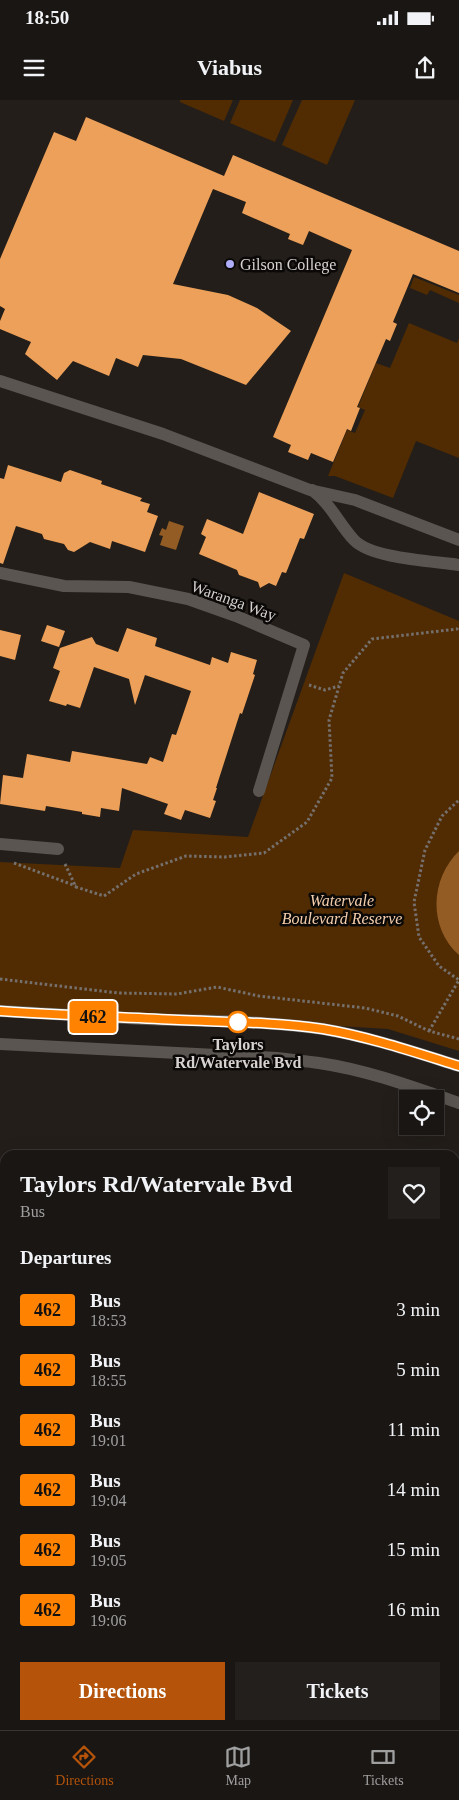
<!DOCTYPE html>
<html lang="en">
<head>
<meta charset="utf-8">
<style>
	:root { --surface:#1a1614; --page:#231f1d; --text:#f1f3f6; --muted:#9f9fa0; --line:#383534; --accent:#b45309 }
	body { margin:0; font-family:"Times New Roman",serif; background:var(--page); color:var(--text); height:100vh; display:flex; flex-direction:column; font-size:19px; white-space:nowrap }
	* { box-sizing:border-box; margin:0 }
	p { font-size:16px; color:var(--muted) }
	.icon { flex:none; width:28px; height:28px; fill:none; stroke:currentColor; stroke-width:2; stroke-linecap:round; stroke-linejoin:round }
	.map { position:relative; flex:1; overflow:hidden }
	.sheet { position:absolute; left:0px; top:1050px; width:460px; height:580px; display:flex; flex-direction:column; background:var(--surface); border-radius:15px 15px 0 0; box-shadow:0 5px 20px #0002,0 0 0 1px var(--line) }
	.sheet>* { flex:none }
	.badge { padding:0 10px; border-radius:4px; font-size:18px; line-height:32px }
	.fabs { position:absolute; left:399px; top:990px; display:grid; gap:10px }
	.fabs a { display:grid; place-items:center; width:45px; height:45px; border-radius:0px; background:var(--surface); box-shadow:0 5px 20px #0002,0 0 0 1px var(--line); font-size:25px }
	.map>.badge { position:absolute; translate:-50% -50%; box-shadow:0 0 0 2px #fff }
	h2 { padding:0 20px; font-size:19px; line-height:45px }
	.round { display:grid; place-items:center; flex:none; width:52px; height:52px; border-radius:0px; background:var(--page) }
	.headline { display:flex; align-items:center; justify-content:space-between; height:85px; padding:0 20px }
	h1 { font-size:24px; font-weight:600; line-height:38px }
	.primary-button { display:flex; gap:10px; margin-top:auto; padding:10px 20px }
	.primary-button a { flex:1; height:58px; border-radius:0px; background:var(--accent); color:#fff; font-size:20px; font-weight:600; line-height:58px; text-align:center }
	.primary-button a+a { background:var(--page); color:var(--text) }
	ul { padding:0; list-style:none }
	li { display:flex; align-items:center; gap:15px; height:60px; padding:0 20px }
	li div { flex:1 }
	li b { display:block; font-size:19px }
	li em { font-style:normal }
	li .badge { min-width:55px; font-weight:700; text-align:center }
	.status { display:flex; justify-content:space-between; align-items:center; height:35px; padding:0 25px; background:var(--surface); direction:ltr }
	.status svg { height:14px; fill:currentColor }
	header { display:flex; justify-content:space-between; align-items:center; height:65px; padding:0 20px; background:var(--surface); font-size:22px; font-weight:600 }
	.menu { display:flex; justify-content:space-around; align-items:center; height:70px; border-top:1px solid var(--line); background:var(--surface); font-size:14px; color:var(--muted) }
	.menu a { display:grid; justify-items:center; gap:2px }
	.menu .active { color:var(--accent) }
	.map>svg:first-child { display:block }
</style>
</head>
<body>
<div class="status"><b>18:50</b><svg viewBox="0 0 49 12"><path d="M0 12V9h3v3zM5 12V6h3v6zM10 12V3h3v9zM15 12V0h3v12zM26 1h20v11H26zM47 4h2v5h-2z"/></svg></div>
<header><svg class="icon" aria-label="menu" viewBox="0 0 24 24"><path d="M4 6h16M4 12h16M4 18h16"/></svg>Viabus<svg class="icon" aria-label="share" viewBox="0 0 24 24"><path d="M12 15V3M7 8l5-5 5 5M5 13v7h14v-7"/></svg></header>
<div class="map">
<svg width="459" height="1630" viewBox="0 0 459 1630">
	<rect width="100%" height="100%" fill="#231e1a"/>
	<g fill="#512c02">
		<polygon points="180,0 233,0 224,21 180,2"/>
		<polygon points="240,0 293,0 275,42 230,23"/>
		<polygon points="302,0 355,0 327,65 282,45"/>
		<polygon points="414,177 459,195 459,203 430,190 427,195 410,188"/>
		<polygon points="409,223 457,243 459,238 459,358 416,341 393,398 335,376 328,376 347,330 355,333 365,310 358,307 376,263 390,268"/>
		<polygon points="344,473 459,521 459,951 388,929 0,906 0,762 120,768 133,730 248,737"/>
	</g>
	<g fill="#935c24">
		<polygon points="169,421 184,426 176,450 160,445 163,436 159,435 162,428 166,430"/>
		<path d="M459,751V855C428,828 430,779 459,751Z"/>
	</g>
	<g fill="#eca059">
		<polygon points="86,17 224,76 233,55 459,151 459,193 413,174 393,222 397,224 390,241 386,239 357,307 360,308 351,331 347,329 333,362 311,353 308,360 288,352 291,345 273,337 352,150 309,131 303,145 288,139 290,134 242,113 246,102 213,89 173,184 228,195 257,208 291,231 246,285 181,259 143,255 138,267 116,258 109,276 73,261 57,280 25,254 31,242 0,229 0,221 5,209 0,206 0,159 54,32 76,41"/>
		<polygon points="8,365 61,382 64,373 70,370 102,381 101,384 142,398 140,401 150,404 147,412 158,416 145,452 112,441 110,449 90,442 74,452 68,450 64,444 44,439 42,434 16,426 3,464 0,463 0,378 4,379"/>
		<polygon points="259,392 314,414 304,439 300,438 286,473 282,472 276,486 269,483 260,488 258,482 239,475 237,470 199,454 206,437 201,434 207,419 243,434"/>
		<polygon points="47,525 65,531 59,547 41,541"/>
		<polygon points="127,528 157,538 155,546 210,565 212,557 228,563 231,552 257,560 253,574 255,575 242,614 240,613 216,688 217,688 213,700 216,701 210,718 185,710 181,720 164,714 168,704 122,688 119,711 101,708 100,717 82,714 82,712 46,706 45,711 0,704 3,675 23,678 27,654 70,662 72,651 147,664 150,657 163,662 172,634 176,635 191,591 145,575 135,605 129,579 94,567 80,608 67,604 66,606 49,601 60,571 53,568 60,548 92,537 96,544 118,552"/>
		<polygon points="0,530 21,535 15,560 0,556"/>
	</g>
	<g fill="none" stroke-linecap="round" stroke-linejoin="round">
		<g stroke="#75706d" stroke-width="3" stroke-dasharray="2.5 2.5" stroke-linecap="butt">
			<polyline points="309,585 325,590 339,586"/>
			<polyline points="14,763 76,786"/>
			<polyline points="65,764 76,787 104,796 136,774 186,756 225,757 264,753 307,722 332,678 329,620 343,573 372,539 457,529 459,526"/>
			<polyline points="0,879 118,893 177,894 217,887 259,896 365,908 398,916 429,931 459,939"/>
			<polyline points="429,931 459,880 439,866 419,837 414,802 425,750 442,716 459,700"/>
			<polyline points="455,1254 459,1242"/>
			<polyline points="455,1569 459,1557"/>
			<polyline points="326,1630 328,1625"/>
			<polyline points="434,1630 436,1625"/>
		</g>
		<g stroke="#5a5550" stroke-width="12">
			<polyline points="0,281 163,334 310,390 355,400 459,440"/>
			<path d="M312,390C331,404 339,424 354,440C372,459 433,461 459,465"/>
			<polyline points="0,473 64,486 129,487 188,499 236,516 304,545 259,691"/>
			<polyline points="0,744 58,749"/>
			<path d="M0,911C58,914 117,918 175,920C224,921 274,922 323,929C370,937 414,952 459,966"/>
			<path d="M0,944L277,958C291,960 305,961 319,963C367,970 413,987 459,1003"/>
			<polyline points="0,1235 5,1236"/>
			<polyline points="0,1473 5,1475"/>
			<polyline points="303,1630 305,1625"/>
		</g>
		<g stroke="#8683ae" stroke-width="12">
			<polyline points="455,1343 459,1332"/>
			<polyline points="455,1477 459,1466"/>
			<polyline points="356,1630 357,1625"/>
			<polyline points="401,1630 403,1625"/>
		</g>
	</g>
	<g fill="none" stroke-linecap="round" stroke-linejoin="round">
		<defs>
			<path id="line" d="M0,911C60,915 119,917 179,920C227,922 275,922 323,929C370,937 414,952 459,966"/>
		</defs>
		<use href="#line" stroke="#fff" stroke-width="11"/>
		<use href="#line" stroke="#ff8200" stroke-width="8"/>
	</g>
	<circle fill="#afaefa" stroke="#0b0907" stroke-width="2" cx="230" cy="164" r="5"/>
	<circle fill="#fff" stroke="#ff8200" stroke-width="2.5" cx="238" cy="922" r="10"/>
	<g text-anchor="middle" stroke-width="5" stroke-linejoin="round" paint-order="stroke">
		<g font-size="16" fill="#d6d2d0" stroke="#0b0907" text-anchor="start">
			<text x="240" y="170">Gilson College</text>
		</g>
		<g font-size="16" fill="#d6d2d0" stroke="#0b0907">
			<text transform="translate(234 500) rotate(20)" y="6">Waranga Way</text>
		</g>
		<g font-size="16" font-style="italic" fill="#f5cead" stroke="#0b0907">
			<text x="342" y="806">Watervale<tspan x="342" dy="18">Boulevard Reserve</tspan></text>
		</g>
		<g font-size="16" font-weight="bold" fill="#d6d2d0" stroke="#0b0907">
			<text x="238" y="950">Taylors<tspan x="238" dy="18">Rd/Watervale Bvd</tspan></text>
		</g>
	</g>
</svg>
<div class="fabs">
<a><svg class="icon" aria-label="locate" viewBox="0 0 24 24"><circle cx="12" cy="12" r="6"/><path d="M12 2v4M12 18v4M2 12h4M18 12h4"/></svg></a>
</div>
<b class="badge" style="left:93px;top:917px;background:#ff8200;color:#111">462</b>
<section class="sheet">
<div class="headline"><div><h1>Taylors Rd/Watervale Bvd</h1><p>Bus</p></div><a class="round"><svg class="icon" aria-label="heart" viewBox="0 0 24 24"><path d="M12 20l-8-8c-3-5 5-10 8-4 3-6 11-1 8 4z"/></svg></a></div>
<h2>Departures</h2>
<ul>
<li><span class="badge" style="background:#ff8200;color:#111">462</span><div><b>Bus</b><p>18:53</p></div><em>3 min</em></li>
<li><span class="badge" style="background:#ff8200;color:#111">462</span><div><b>Bus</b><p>18:55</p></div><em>5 min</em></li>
<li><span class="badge" style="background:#ff8200;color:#111">462</span><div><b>Bus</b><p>19:01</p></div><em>11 min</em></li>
<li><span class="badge" style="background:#ff8200;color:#111">462</span><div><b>Bus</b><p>19:04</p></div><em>14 min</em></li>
<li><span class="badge" style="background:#ff8200;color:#111">462</span><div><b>Bus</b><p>19:05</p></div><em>15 min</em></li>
<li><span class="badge" style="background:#ff8200;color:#111">462</span><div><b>Bus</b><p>19:06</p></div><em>16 min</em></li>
</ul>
<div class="primary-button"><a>Directions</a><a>Tickets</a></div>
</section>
</div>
<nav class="menu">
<a class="active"><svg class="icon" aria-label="directions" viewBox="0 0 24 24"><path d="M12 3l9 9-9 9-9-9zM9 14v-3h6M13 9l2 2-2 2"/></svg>Directions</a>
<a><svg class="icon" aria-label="map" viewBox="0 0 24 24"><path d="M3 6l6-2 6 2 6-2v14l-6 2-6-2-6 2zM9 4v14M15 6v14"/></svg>Map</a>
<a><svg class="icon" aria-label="tickets" viewBox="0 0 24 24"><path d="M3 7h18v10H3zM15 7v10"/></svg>Tickets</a>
</nav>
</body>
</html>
